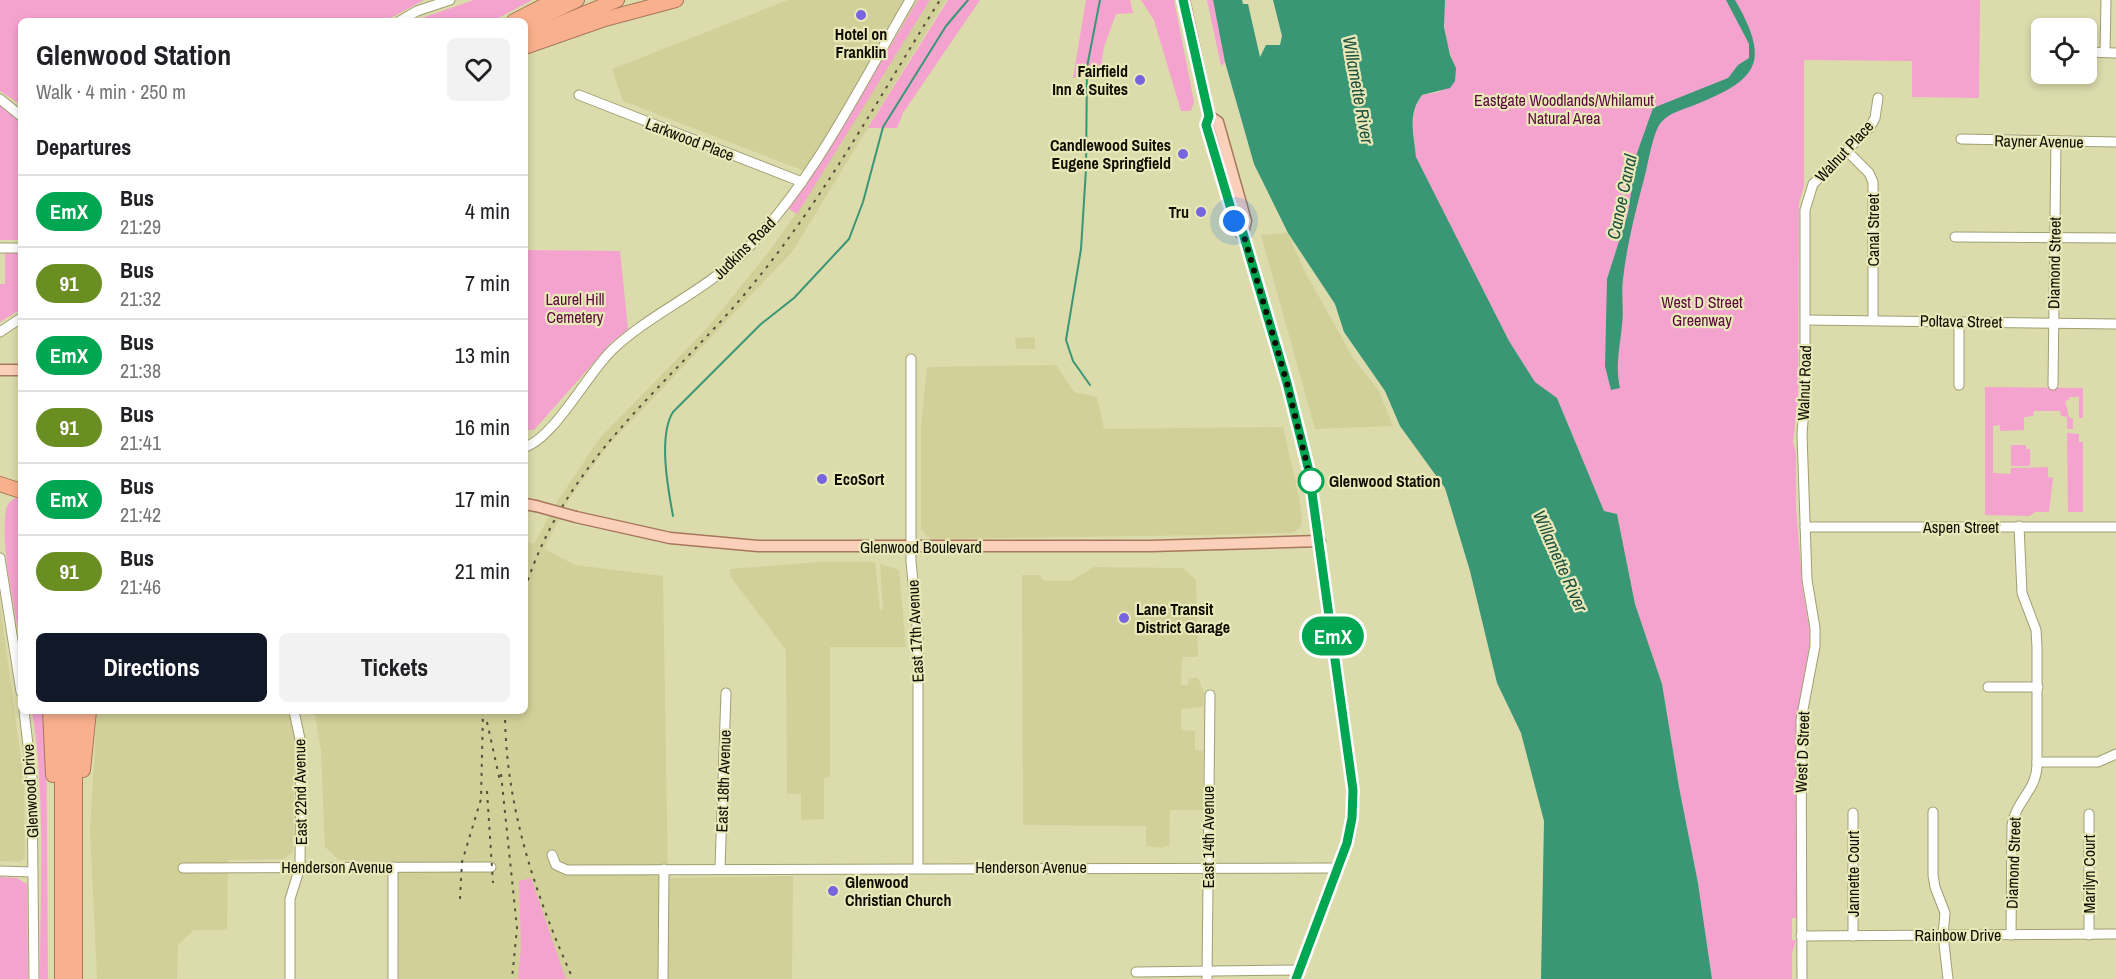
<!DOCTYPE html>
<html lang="en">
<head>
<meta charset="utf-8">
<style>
	:root { --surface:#fff; --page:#f2f2f2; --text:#202124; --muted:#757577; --line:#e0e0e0; --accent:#111827 }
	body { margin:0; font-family:"Archivo Narrow",sans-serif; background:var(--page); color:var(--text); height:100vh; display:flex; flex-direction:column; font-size:22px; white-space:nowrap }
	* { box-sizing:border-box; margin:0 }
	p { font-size:20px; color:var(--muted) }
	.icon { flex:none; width:33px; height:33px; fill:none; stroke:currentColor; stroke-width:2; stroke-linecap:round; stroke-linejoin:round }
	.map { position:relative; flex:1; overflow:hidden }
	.details { position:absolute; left:18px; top:18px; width:510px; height:696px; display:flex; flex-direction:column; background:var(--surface); border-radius:9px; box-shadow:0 3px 9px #0003 }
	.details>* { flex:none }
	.badge { padding:0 12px; border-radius:20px; font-size:21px; line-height:39px }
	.controls { position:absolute; left:2031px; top:18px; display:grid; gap:12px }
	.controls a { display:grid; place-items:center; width:66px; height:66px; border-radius:9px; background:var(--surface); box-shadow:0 3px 9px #0003; font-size:30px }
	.you { position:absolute; width:30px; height:30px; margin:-15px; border:4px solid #fff; border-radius:50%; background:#1a73e8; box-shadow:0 0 0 9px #1a73e833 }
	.map>.badge { position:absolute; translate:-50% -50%; box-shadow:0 0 0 3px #fff }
	h2 { padding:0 18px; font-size:22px; line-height:54px }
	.round { display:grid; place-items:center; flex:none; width:63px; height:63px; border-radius:9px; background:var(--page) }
	.summary { display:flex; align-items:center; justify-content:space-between; height:102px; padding:0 18px }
	h1 { font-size:28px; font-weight:700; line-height:45px }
	.button { display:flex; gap:12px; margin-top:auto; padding:12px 18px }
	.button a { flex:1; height:69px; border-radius:9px; background:var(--accent); color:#fff; font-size:24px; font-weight:700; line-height:69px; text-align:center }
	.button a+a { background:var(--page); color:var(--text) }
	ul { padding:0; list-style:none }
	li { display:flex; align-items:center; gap:18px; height:72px; padding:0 18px; border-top:2px solid var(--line) }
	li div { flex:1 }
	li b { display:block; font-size:22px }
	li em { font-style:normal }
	li .badge { min-width:66px; font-weight:700; text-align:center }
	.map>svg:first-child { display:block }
</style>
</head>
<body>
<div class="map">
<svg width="2116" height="979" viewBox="0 0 2116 979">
	<rect width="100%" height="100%" fill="#dcdbac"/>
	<g fill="#d1d099">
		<polygon points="788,0 918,0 812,174 623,101 612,69"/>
		<polygon points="930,0 946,0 792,252 606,448 569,499 544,549 575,565 663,576 668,878 793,876 792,979 399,979 398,862 339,860 325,847 321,750 314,711 525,711 525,541 534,544 557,502 599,439 708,327 771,249 802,205"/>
		<polygon points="1288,233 1304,270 1353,358 1379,391 1393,426 1315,429 1261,235"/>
		<polygon points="1035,337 1035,349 1016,349 1015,338"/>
		<polygon points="1056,365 1074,392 1097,397 1104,429 1283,427 1299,497 1302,519 1300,528 1292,533 1209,535 934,539 926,536 921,528 921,427 927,367"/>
		<polygon points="819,562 875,562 880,610 883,609 880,564 899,570 906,647 830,647 830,777 824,778 824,819 801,820 801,794 787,794 786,650 730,576 730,569"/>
		<polygon points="1094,567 1183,568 1196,580 1198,657 1182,657 1181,685 1188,685 1189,678 1198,678 1204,693 1203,707 1181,709 1181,730 1195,731 1195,750 1203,751 1203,810 1170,810 1169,846 1163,846 1163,848 1146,846 1146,826 1023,825 1022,575 1041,575 1041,579 1046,581 1071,581"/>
		<polygon points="0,603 24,781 25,858 21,862 0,861"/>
		<polygon points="97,711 287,711 291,720 295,739 293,852 284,859 228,860 227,930 194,930 178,945 177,979 97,979 90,830"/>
	</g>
	<g fill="#f4a3cf">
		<polygon points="0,0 424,0 385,21 21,21 21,105 0,91"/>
		<polygon points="474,0 532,0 493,21 413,21"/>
		<polygon points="918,0 930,0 797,214 789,209 829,149"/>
		<polygon points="948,0 980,0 903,113 897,128 868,128"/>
		<polygon points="1086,0 1130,0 1133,13 1116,14 1104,47 1100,73 1073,78"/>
		<polygon points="1141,0 1174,0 1194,102 1191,111 1181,111 1154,20"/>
		<polygon points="1207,0 1213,0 1225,62 1221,66"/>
		<path d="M1445,0H1980L1979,98L1912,97V61L1804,60V186L1799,203L1798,397L1793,442L1796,453V507L1803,592L1810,632L1808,660L1796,722L1798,918H1792V940H1796L1792,953V979H1712L1698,883L1679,787L1662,684L1635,604L1617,514L1604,511L1557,398L1535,382L1509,341L1416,157C1414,134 1408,115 1422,95L1440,92L1456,68C1446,47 1442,22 1445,0Z"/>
		<polygon points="0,104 16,116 21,124 21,240 0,240"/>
		<polygon points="525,250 620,251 628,329 612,342 534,430 525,430"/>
		<polygon points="5,251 21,252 21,309 0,322 0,284 5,284"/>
		<polygon points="1985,387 2083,388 2083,418 2079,418 2079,397 2069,397 2069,400 2065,401 2069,417 2073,419 2073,429 2067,429 2067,417 2061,416 2060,411 2034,411 2033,416 2024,417 2024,430 2000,431 2000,425 1993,426 1993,473 2010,474 2011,468 2048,467 2048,477 2053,478 2049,512 2035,512 2030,516 1985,515"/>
		<polygon points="2067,433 2079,434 2079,442 2083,442 2083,512 2068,512"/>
		<polygon points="2011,445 2026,445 2026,449 2030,449 2030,466 2011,466"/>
		<path d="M17,497L21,498V646C15,609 0,547 6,510C7,503 12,500 17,497Z"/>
		<path d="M32,711H46L48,979H40C40,893 46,796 32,711Z"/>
		<polygon points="0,877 17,878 27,884 28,979 0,979"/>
		<polygon points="531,878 563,971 566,979 518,979 521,948 519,881"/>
	</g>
	<g fill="#399776">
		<path d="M1213,0H1242L1243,4H1248L1260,57L1266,45H1280L1282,36L1273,0H1445L1444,27L1450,55L1456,68L1455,81L1450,88L1422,95C1407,115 1414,134 1416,157L1509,341L1535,382L1557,398L1604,511L1617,514L1635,604L1662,684L1679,787L1698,883L1712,979H1541L1544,821L1521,733L1497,683L1470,571L1445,488L1400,426L1385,391L1344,332L1335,304L1288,233L1254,164L1225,62Z"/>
		<path d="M1726,0H1735C1772,64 1757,80 1692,106C1679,111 1665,114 1658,127C1652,140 1649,158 1646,171C1637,206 1627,243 1623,279C1621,294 1624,310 1622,325C1620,347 1615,366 1620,388L1611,390L1605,366L1607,279L1628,213L1637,153L1653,108L1728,78L1738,65L1749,58V44Z"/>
	</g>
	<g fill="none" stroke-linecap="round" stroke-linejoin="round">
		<g stroke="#399776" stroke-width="2">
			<polyline points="1090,385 1073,361 1066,340 1081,249 1086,169 1087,67 1100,0"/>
			<path d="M673,516C668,489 658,436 673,412L761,324L794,298L849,239L863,202L883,127L946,26L968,0"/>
		</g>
		<defs>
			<g id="minor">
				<polyline points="400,21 417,11 450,0"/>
				<polyline points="2086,52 2116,53"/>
				<polyline points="2105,52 2106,0"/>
				<polyline points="579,95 802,182"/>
				<polyline points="0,99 21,116"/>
				<polyline points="1961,139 2116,142"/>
				<polyline points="1847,151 1869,173 1873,182 1873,319"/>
				<polyline points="1955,237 2116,238"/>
				<polyline points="0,248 21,248"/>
				<polyline points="1806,320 2116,324"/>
				<polyline points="0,332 21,318"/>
				<polyline points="911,359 911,561 918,636 918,867"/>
				<polyline points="1959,385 1959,322"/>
				<polyline points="2053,385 2056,141"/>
				<path d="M525,447C554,438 588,373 612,350C651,313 704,292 743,253C812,185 861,84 910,0"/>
				<polyline points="2019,526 2022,593 2036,630 2037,647 2037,762"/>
				<polyline points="1805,527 2116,527"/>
				<polyline points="0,558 21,692"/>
				<polyline points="1988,687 2038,687"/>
				<polyline points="24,711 32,779 34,979"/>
				<polyline points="1933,812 1933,875 1935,887 1945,913 1943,935 1948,979"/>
				<polyline points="552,855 556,865 567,870 1337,868"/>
				<polyline points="393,867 393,979"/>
				<polyline points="183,868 491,867"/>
				<polyline points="720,868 726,693"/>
				<polyline points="0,871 33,872"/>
				<path d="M2011,935L2012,825C2017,798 2038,790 2037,762H2098L2116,754"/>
				<polyline points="2089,935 2089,814"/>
				<polyline points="1801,936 2116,934"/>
				<polyline points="1853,936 1853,813"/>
				<polyline points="1136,972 1299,970"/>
				<polyline points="290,979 290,899 300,867 301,744 294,711"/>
				<polyline points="663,979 664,869"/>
				<polyline points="1207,979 1210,695"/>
				<polyline points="1802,979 1801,720 1815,646 1815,628 1807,580 1802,434 1805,396 1805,210 1813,184 1870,127 1875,118 1878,98"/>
			</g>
			<g id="major">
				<polyline points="1184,0 1209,116 1206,125 1236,226 1245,239 1287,383 1309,471 1353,790 1352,818 1347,843 1296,979"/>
				<polyline points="1209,116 1218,122 1246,221 1243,233"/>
				<polyline points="0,370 21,370"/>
				<polyline points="525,504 536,506"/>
				<polyline points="576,517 670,538 758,546 1151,546 1320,541"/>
			</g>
			<g id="highway">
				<polyline points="514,21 555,0"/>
				<polyline points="525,25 577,0"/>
				<polyline points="530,36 617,0"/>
				<polyline points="525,47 605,19 676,0"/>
				<polyline points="0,484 21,491"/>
				<polyline points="50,711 53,775"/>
				<polyline points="83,770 89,711"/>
				<polyline points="62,979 62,711"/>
				<polyline points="75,979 75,711"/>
			</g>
		</defs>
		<use href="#minor" stroke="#a19f72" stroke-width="11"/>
		<use href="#major" stroke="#a7775c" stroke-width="13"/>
		<use href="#highway" stroke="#a7775c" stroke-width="16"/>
		<use href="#minor" stroke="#fff" stroke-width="9"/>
		<use href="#major" stroke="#fbd0bb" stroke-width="10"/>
		<use href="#highway" stroke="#f9b08d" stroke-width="14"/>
		<g stroke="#53523a" stroke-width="2" stroke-dasharray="3 6" stroke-linecap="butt">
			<path d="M525,589C568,452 677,381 762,273C830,188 882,92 940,0"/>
			<path d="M505,711C505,804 535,895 573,979"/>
			<polyline points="487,722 500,781"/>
			<polyline points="501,774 517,928 512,979"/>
			<polyline points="487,791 493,883"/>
			<polyline points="460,899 462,862 481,799 483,711"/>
		</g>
		<defs>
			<polyline id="major-bridge" points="536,506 576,517"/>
		</defs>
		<use href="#major-bridge" stroke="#a7775c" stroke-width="13" stroke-linecap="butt"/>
		<use href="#major-bridge" stroke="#fbd0bb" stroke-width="10"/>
	</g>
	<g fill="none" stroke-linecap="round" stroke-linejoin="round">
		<defs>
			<polyline id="line" points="1183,0 1209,116 1206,125 1236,226 1243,233 1287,383 1309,471 1353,790 1352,818 1347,843 1296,979"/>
		</defs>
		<use href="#line" stroke="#fff" stroke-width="14"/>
		<use href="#line" stroke="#00a651" stroke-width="9"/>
		<polyline stroke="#0e0d01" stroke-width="6" stroke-dasharray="0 10.8" points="1234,221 1243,233 1287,383 1311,481"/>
	</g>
	<g fill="#7765df" stroke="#e9e8b8" stroke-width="2">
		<circle cx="861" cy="15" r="6"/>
		<circle cx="1140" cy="80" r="6"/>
		<circle cx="1183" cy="154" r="6"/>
		<circle cx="1201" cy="212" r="6"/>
		<circle cx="822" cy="479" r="6"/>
		<circle cx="1124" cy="618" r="6"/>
		<circle cx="833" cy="891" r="6"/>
	</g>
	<circle fill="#fff" stroke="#00a651" stroke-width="3" cx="1311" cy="481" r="12"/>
	<g text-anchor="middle" stroke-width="4.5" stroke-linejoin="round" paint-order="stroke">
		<g font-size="16" font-weight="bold" fill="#0e0d01" stroke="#e9e8b8" text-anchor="end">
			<text x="861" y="40" text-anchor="middle">Hotel on<tspan x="861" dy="18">Franklin</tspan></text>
			<text x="1128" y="77">Fairfield<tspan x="1128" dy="18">Inn &amp; Suites</tspan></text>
			<text x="1171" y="151">Candlewood Suites<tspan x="1171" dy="18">Eugene Springfield</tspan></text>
			<text x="1189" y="218">Tru</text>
			<text x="834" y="485" text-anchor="start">EcoSort</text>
			<text x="1136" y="615" text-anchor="start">Lane Transit<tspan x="1136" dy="18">District Garage</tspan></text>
			<text x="845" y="888" text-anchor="start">Glenwood<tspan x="845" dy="18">Christian Church</tspan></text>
		</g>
		<g font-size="16" fill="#5b063f" stroke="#e9e8b8">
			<text x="1564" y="106">Eastgate Woodlands/Whilamut<tspan x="1564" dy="18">Natural Area</tspan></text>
			<text x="575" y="305">Laurel Hill<tspan x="575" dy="18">Cemetery</tspan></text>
			<text x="1702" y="308">West D Street<tspan x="1702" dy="18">Greenway</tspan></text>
		</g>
		<g font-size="16" fill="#0e0d01" stroke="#e9e8b8">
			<text transform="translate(690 139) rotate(21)" y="6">Larkwood Place</text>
			<text transform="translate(2039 141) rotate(1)" y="6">Rayner Avenue</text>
			<text transform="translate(1844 151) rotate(-47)" y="6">Walnut Place</text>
			<text transform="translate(1873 230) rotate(-90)" y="6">Canal Street</text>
			<text transform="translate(744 248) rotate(-45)" y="6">Judkins Road</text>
			<text transform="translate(2054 263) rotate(-89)" y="6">Diamond Street</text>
			<text transform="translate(1961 321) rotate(1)" y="6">Poltava Street</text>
			<text transform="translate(1804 383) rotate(-88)" y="6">Walnut Road</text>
			<text x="1961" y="533">Aspen Street</text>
			<text x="921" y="553">Glenwood Boulevard</text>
			<text transform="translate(915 631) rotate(-93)" y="6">East 17th Avenue</text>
			<text transform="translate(1802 752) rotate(-88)" y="6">West D Street</text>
			<text transform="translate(723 781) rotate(-88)" y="6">East 18th Avenue</text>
			<text transform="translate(30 791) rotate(-93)" y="6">Glenwood Drive</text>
			<text transform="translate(300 792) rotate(-91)" y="6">East 22nd Avenue</text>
			<text transform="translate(1208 837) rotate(-90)" y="6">East 14th Avenue</text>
			<text transform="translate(2013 863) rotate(-88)" y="6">Diamond Street</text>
			<text x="337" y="873">Henderson Avenue</text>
			<text x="1031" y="873">Henderson Avenue</text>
			<text transform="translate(1853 874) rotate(-90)" y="6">Jannette Court</text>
			<text transform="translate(2089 874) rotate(-90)" y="6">Marilyn Court</text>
			<text x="1958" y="941">Rainbow Drive</text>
		</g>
		<g font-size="16" font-weight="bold" fill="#0e0d01" stroke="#e9e8b8" text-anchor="start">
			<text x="1329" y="487">Glenwood Station</text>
		</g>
		<g font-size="18" font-style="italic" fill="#1e513e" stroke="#e9e8b8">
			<text transform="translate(1358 90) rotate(80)" y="6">Willamette River</text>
			<text transform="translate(1622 197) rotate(-78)" y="6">Canoe Canal</text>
			<text transform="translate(1560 561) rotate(66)" y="6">Willamette River</text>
		</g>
	</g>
</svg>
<div class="controls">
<a><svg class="icon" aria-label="locate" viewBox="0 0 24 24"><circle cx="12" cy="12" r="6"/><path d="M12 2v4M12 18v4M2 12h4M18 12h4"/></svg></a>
</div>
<div class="you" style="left:1234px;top:221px"></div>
<b class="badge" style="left:1333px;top:636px;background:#00a651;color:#fff">EmX</b>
<section class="details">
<div class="summary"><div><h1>Glenwood Station</h1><p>Walk · 4 min · 250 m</p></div><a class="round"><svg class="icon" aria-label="heart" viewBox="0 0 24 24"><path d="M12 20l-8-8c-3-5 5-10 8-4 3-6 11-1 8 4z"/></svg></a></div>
<h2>Departures</h2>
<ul>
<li><span class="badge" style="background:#00a651;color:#fff">EmX</span><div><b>Bus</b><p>21:29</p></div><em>4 min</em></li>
<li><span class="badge" style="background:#6b8e23;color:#fff">91</span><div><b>Bus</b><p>21:32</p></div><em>7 min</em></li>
<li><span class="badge" style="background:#00a651;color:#fff">EmX</span><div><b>Bus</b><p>21:38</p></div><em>13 min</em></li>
<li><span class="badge" style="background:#6b8e23;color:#fff">91</span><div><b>Bus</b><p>21:41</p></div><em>16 min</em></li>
<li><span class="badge" style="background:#00a651;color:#fff">EmX</span><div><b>Bus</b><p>21:42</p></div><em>17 min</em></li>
<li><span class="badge" style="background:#6b8e23;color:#fff">91</span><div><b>Bus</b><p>21:46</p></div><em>21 min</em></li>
</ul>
<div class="button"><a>Directions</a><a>Tickets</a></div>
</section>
</div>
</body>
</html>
